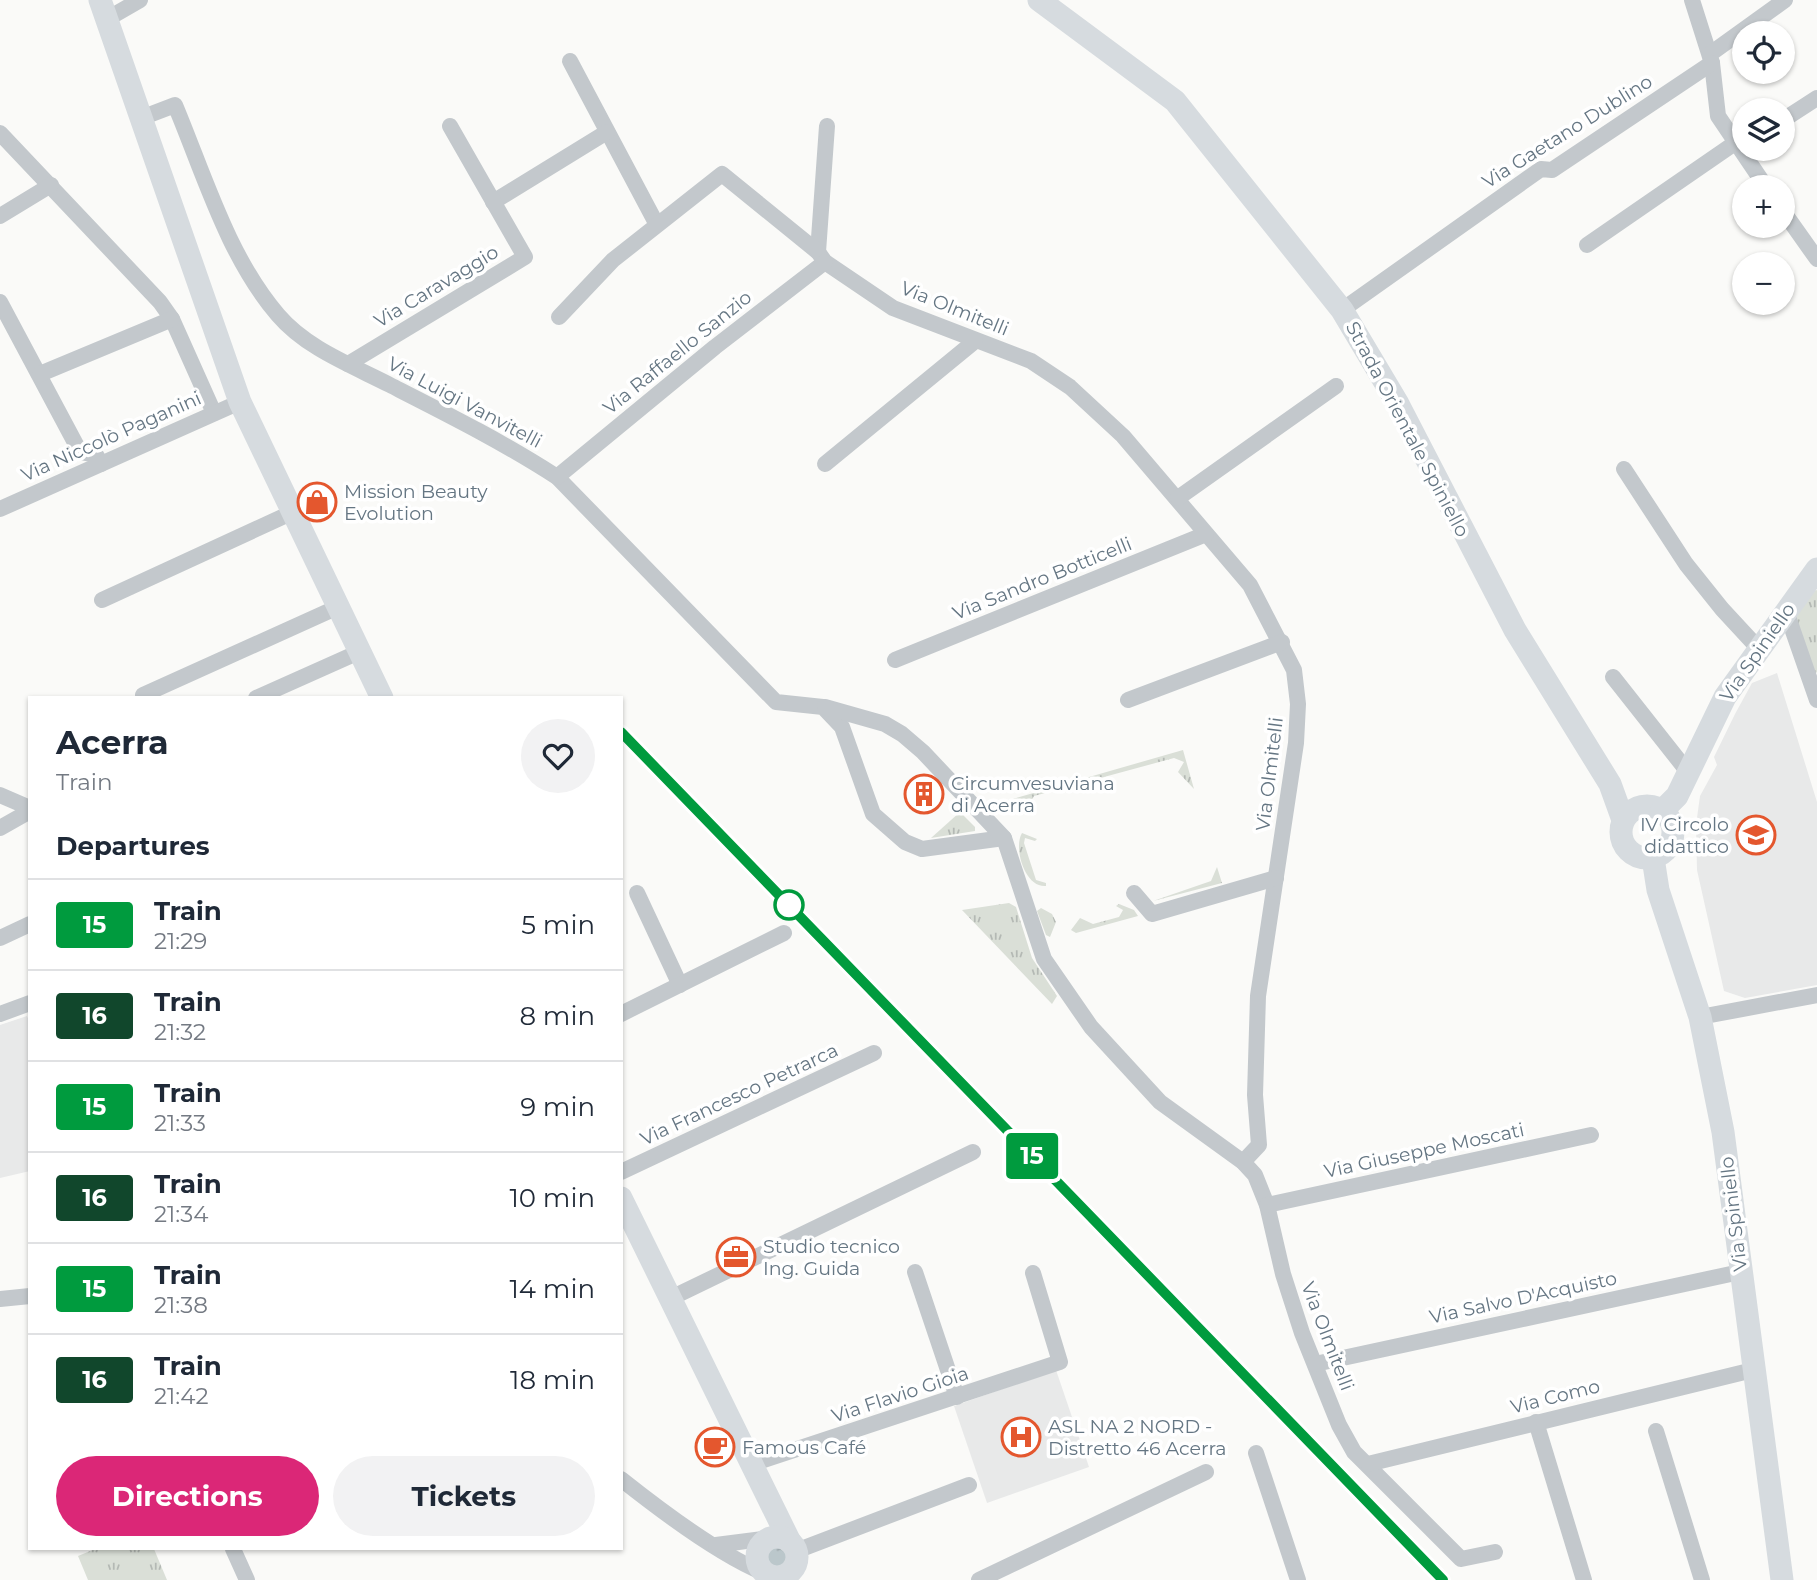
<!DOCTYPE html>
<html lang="en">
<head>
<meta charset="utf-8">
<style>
	:root { --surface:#fff; --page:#f2f2f3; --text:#1f2937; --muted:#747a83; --line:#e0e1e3; --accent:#db2777 }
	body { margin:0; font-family:Montserrat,sans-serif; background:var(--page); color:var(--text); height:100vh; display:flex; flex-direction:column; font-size:26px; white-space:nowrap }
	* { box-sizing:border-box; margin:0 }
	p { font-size:23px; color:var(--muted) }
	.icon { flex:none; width:38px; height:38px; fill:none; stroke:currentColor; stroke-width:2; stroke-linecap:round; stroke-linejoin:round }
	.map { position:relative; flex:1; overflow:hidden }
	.sheet { position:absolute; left:28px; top:696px; width:595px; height:854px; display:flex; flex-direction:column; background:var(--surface); border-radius:0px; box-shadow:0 2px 5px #0004 }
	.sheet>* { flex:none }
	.badge { padding:0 14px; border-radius:5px; font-size:24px; line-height:46px }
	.fabs { position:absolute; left:1732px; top:21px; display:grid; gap:14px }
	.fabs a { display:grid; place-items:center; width:63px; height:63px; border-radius:50%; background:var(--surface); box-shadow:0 2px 5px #0004; font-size:35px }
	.map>.badge { position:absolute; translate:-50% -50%; box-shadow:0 0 0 4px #fff }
	h2 { padding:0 28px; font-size:26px; line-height:63px }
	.round { display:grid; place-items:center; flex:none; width:74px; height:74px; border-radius:37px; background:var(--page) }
	.summary { display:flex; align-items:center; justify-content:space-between; height:119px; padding:0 28px }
	h1 { font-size:33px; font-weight:700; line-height:52px }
	.button { display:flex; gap:14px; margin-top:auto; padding:14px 28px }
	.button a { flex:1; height:80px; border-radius:42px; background:var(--accent); color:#fff; font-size:28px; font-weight:700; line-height:80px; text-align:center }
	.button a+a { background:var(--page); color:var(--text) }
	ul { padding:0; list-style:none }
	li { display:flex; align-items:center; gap:21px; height:91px; padding:0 28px; border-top:2px solid var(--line) }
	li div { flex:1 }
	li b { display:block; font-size:26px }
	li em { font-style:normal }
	li .badge { min-width:77px; font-weight:700; text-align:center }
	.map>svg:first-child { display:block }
</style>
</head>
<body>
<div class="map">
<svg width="1817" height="1580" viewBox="0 0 1817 1580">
	<defs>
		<pattern id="grass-tufts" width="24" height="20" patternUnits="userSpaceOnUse" patternTransform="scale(1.75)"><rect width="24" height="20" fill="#dadfd7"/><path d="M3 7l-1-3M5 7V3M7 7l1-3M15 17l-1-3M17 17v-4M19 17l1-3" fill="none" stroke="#b4b9b4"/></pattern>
		<pattern id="water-ripples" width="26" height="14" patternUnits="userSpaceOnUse" patternTransform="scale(1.75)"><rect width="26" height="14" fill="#bbc7cb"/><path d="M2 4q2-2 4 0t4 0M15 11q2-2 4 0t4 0" fill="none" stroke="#9ca6aa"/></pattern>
	</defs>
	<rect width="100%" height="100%" fill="#fafaf8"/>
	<g fill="#e8e9e9">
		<polygon points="1777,673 1817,802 1817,985 1745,998 1724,991 1697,870 1696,825 1700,796 1717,765 1714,757 1735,714 1752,683"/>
		<polygon points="27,1016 30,1023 30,1171 0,1178 0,1025"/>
		<polygon points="1056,1370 1089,1467 987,1503 954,1406"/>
	</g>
	<g fill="url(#grass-tufts)">
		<polygon points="1817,590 1817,672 1815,674 1791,611 1811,592"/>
		<polygon points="1183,750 1194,789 1178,772 1184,762 1174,758 1034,796 1030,803 995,814 988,806"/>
		<polygon points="960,812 975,827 975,831 931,838"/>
		<path d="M1022,833L1037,839L1035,841L1025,838L1024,843L1036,880L1046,883V886C1025,888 1013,848 1022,833Z"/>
		<polygon points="1217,867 1222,883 1153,901 1211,881"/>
		<polygon points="1009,903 1016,907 1032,958 1057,996 1052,1004 962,910"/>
		<polygon points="1119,904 1134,910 1138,916 1076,933 1071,930 1080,918 1093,924 1119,917 1123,910 1116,906"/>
		<polygon points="1041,908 1052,914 1056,922 1050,937 1046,935 1037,911"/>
		<polygon points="95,1549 154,1549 167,1580 88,1580 78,1556"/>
	</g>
	<circle fill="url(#water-ripples)" cx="777" cy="1558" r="11"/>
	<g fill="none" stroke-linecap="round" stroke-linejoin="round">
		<g stroke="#c3c8cc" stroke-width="16">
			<polyline points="1692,0 1712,63 1718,116 1766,187"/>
			<polyline points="107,19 140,0"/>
			<polyline points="1710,54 1785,0"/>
			<polyline points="570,61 656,223"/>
			<path d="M141,118L175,105C204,174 228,257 278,315C306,348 351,365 390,385C447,414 503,442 557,477L776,702L823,707L842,727L873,814L905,842L922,849L1004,838"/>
			<polyline points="1783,120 1817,98"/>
			<polyline points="0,133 160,302 172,319 214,413"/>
			<polyline points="493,202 607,132"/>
			<polyline points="1783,211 1817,259"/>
			<polyline points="0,216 51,185"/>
			<polyline points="1587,245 1735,143"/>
			<polyline points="818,252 827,126"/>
			<polyline points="0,302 80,452 96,455 101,464"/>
			<polyline points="1342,310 1541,169 1552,170 1712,63"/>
			<polyline points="559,317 613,260 722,174 818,252 825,262 893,308 1031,361 1070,387 1123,436 1250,585 1294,670 1298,704 1296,743 1258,996 1255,1095 1259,1145 1243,1162"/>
			<polyline points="348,364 525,257 450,126"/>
			<polyline points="40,374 172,319"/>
			<polyline points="825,464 975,341"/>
			<polyline points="1624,469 1686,564 1722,609 1759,649"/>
			<polyline points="557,477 715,347 825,262"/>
			<polyline points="1178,498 1336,386"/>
			<polyline points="0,509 240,402"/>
			<polyline points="102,600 291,513"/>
			<polyline points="1786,611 1817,700"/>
			<polyline points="895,660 1206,534"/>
			<polyline points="1613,677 1688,772"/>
			<polyline points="143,695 338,607"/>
			<polyline points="256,698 359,652"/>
			<polyline points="1128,700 1282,642"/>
			<polyline points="825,707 885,724 902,734 923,752 1004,838 1044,959 1091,1027 1160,1102 1243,1162 1255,1175 1267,1205 1283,1274 1302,1333 1339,1425 1354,1452 1461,1559 1495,1552"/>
			<polyline points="0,795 30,808"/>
			<polyline points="0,828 30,811"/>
			<polyline points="637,893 680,985"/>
			<polyline points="1134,893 1152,914 1276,878"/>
			<polyline points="0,938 30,924"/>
			<polyline points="0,1014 30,1003"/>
			<polyline points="621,1014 784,933"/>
			<polyline points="1700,1017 1817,995"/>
			<polyline points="621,1172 874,1053"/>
			<polyline points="1267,1205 1591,1135"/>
			<polyline points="915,1272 957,1397"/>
			<polyline points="671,1298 973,1152"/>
			<polyline points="0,1299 30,1296"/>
			<polyline points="1315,1364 1740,1272"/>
			<polyline points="1536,1422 1584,1580"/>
			<polyline points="1656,1431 1702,1580"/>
			<polyline points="1256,1453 1298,1580"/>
			<polyline points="752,1464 1060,1362 1033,1273"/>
			<polyline points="1368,1464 1753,1370"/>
			<path d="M621,1479C660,1510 718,1554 764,1573"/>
			<polyline points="716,1545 770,1538"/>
			<polyline points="233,1549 247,1580"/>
			<polyline points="796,1551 969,1485"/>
			<polyline points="979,1580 1206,1472"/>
		</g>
		<g stroke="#d6dbdf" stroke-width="23">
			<polyline points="100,0 240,402 382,698"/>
			<polyline points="1039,0 1175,101 1342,310 1398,404 1515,630 1610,784 1623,820"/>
			<circle cx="1647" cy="832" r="26"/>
			<polyline points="1662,811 1677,796 1725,697 1817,569"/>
			<polyline points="1653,858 1658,890 1700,1017 1723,1132 1782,1580"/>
			<polyline points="621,1198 790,1542"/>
			<circle cx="777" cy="1557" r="20"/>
		</g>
	</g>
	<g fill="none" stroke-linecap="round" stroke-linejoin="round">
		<defs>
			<polyline id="line" points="621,732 1443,1580"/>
		</defs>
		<use href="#line" stroke="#fff" stroke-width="16"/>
		<use href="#line" stroke="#009b3e" stroke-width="10"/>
	</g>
	<defs>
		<symbol id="shop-ring" viewBox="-11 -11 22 22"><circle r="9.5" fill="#fff" stroke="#e4572e" stroke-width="1.5"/><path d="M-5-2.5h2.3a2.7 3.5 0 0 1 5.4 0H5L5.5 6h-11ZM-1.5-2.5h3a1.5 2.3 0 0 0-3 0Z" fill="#e4572e"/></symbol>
		<symbol id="building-ring" viewBox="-11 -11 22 22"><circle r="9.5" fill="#fff" stroke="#e4572e" stroke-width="1.5"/><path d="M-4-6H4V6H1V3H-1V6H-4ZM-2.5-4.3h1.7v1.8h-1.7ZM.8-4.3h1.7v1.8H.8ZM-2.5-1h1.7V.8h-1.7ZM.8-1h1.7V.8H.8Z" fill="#e4572e"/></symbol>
		<symbol id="school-ring" viewBox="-11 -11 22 22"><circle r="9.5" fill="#fff" stroke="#e4572e" stroke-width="1.5"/><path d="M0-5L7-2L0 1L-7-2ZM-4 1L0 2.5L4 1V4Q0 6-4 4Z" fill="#e4572e"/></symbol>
		<symbol id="office-ring" viewBox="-11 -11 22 22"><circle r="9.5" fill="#fff" stroke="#e4572e" stroke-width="1.5"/><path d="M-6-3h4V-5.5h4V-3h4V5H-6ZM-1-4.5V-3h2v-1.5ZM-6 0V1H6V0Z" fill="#e4572e"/></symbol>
		<symbol id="hospital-ring" viewBox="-11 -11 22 22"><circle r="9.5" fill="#fff" stroke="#e4572e" stroke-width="1.5"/><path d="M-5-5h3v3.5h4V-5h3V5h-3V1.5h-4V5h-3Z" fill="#e4572e"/></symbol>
		<symbol id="cafe-ring" viewBox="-11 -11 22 22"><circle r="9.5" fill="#fff" stroke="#e4572e" stroke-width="1.5"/><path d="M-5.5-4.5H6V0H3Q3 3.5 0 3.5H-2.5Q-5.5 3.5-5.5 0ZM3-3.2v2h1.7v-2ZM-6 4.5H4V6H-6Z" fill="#e4572e"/></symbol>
	</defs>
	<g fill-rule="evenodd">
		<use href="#shop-ring" x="295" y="480" width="44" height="44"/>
		<use href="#building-ring" x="902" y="772" width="44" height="44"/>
		<use href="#school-ring" x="1734" y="813" width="44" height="44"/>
		<use href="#office-ring" x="714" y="1235" width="44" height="44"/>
		<use href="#hospital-ring" x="999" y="1415" width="44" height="44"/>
		<use href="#cafe-ring" x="693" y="1425" width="44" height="44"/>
	</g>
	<circle fill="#fff" stroke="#009b3e" stroke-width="3.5" cx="789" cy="905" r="14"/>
	<g text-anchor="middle" stroke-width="7" stroke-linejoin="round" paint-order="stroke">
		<g font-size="19" fill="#657683" stroke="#fff">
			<text transform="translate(1567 131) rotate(-32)" y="7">Via Gaetano Dublino</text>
			<text transform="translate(436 286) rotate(-31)" y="7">Via Caravaggio</text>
			<text transform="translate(955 308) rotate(22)" y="7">Via Olmitelli</text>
			<text transform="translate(677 352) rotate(-39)" y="7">Via Raffaello Sanzio</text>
			<text transform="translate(465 402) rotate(28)" y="7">Via Luigi Vanvitelli</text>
			<text transform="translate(1408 429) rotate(62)" y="7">Strada Orientale Spiniello</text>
			<text transform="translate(111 436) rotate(-24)" y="7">Via Niccolò Paganini</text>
			<text transform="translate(1042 578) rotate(-22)" y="7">Via Sandro Botticelli</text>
			<text transform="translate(1757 652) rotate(-55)" y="7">Via Spiniello</text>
			<text transform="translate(1269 774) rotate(-83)" y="7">Via Olmitelli</text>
			<text transform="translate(739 1094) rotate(-25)" y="7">Via Francesco Petrarca</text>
			<text transform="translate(1424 1150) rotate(-12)" y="7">Via Giuseppe Moscati</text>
			<text transform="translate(1733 1214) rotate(-97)" y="7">Via Spiniello</text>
			<text transform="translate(1523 1297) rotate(-12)" y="7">Via Salvo D'Acquisto</text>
			<text transform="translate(1328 1336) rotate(69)" y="7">Via Olmitelli</text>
			<text transform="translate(900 1394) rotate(-18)" y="7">Via Flavio Gioia</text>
			<text transform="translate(1555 1396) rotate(-14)" y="7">Via Como</text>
		</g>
		<g font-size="19" fill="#657683" stroke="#fff" text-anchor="start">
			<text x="344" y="498">Mission Beauty<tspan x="344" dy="22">Evolution</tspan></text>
			<text x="951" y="790">Circumvesuviana<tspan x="951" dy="22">di Acerra</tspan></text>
			<text x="1729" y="831" text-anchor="end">IV Circolo<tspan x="1729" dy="22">didattico</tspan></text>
			<text x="763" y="1253">Studio tecnico<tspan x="763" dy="22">Ing. Guida</tspan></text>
			<text x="1048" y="1433">ASL NA 2 NORD -<tspan x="1048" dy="22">Distretto 46 Acerra</tspan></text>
			<text x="742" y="1454">Famous Café</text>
		</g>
	</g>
</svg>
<div class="fabs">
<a><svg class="icon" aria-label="locate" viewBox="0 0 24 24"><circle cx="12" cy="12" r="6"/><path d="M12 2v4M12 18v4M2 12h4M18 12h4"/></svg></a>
<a><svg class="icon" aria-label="layers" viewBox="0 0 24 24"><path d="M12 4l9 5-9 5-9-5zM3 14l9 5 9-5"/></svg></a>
<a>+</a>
<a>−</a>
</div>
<b class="badge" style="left:1032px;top:1156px;background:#009b3e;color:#fff">15</b>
<section class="sheet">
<div class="summary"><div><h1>Acerra</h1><p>Train</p></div><a class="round"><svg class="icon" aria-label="heart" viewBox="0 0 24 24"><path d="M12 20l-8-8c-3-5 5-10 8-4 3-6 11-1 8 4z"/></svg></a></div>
<h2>Departures</h2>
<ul>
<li><span class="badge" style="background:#009b3e;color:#fff">15</span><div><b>Train</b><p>21:29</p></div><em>5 min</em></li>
<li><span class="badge" style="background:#11472c;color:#fff">16</span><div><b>Train</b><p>21:32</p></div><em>8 min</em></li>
<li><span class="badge" style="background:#009b3e;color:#fff">15</span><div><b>Train</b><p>21:33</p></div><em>9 min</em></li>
<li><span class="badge" style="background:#11472c;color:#fff">16</span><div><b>Train</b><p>21:34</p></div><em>10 min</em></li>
<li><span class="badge" style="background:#009b3e;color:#fff">15</span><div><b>Train</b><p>21:38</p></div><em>14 min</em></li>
<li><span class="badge" style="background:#11472c;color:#fff">16</span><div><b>Train</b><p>21:42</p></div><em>18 min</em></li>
</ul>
<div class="button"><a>Directions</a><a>Tickets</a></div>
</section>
</div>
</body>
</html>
